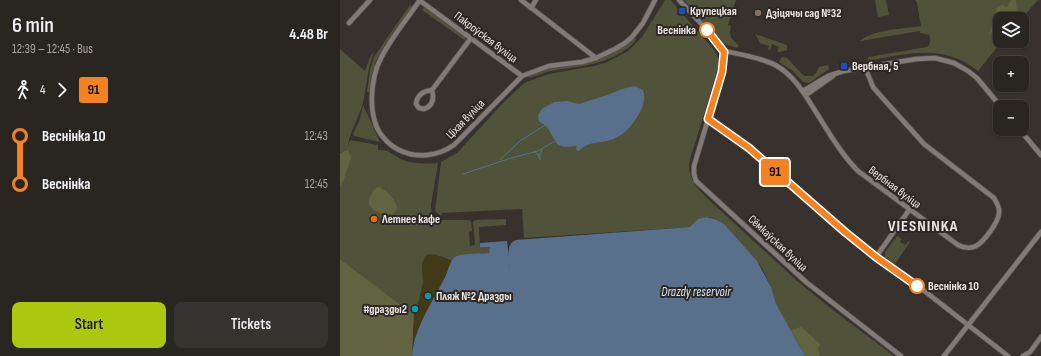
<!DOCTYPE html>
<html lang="en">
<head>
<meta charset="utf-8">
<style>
	:root { --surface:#292622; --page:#35322f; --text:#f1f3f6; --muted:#a5a5a5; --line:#454340; --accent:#adc60e }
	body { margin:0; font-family:"Sofia Sans Condensed",sans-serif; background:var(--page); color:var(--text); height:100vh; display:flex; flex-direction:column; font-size:15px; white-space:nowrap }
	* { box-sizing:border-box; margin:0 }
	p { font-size:13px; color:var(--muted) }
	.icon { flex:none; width:22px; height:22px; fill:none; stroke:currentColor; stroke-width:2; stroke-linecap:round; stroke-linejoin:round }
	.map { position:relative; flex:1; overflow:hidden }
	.drawer { display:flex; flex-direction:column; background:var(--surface); width:340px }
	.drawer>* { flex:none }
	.badge { padding:0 8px; border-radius:3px; font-size:14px; line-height:26px }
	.tools { position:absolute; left:653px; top:12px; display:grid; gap:8px }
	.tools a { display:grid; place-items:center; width:36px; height:36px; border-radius:8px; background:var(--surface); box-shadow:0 1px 3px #0004,0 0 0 1px var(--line); font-size:20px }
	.map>.badge { position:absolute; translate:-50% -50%; box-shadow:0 0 0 2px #fff }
	.legs { display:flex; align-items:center; gap:6px; height:44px; padding:0 12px; font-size:13px }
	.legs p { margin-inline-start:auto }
	.headline { display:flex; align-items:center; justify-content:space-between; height:68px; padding:0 12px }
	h1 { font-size:22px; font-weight:600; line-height:30px }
	.action { display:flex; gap:8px; margin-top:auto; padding:8px 12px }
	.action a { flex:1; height:46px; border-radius:8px; background:var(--accent); color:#111; font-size:16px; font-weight:600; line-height:46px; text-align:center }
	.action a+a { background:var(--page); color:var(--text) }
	ul { padding:0 12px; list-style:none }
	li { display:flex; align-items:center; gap:14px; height:48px; font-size:15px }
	li i { display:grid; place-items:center; width:6px; height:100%; margin:0 5px; background:currentColor }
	li i::after { content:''; width:10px; height:10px; margin:-5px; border:3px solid; border-radius:50%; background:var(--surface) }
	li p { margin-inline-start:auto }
	li:first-child i { background:linear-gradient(#0000 50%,currentColor 0) }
	li:last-child i { background:linear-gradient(currentColor 50%,#0000 0) }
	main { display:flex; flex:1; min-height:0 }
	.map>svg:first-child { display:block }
</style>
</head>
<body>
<main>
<section class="drawer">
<div class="headline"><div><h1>6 min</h1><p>12:39 – 12:45 · Bus</p></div><b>4.48 Br</b></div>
<div class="legs"><svg class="icon" aria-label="walk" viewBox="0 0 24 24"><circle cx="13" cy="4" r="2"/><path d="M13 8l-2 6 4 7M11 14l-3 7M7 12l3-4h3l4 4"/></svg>4<svg class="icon" aria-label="forward" viewBox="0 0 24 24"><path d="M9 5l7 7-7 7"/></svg><b class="badge" style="background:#f58220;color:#111">91</b></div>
<ul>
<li><i style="color:#f58220"></i><b>Веснінка 10</b><p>12:43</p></li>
<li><i style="color:#f58220"></i><b>Веснінка</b><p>12:45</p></li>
</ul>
<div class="action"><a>Start</a><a>Tickets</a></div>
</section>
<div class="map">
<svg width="701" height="356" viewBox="0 0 701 356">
	<rect width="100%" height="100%" fill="#37322e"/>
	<g fill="#505239">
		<path d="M325,0H331L339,10L375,51L378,58V68L349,163C348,180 358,189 369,200L456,280L489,307L554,356H465L435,304L431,287L422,268L411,254L376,219C365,215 357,218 351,227L184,238L182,209L102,213L101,216L95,211L101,162L117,153L163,103L181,86L186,82L209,74L254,66L265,63L288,51L302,37Z"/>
		<path d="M344,0H396L388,25L391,26C388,38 392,38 399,46L397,48L384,44L368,24L366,25Z"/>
		<polygon points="535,0 546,0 549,15 538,17"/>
		<path d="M575,0H698L681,19H660V41H662L638,71C602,43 568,54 527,61L529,57L587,47C591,43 591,40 589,35L580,33V31L520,41C534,29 563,29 581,26L577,3Z"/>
		<polygon points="70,5 73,7 36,60 34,67 31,92 27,92 30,70 34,57"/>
		<polygon points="84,7 125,37 126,41 82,10"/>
		<polygon points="415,34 447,45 447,50 440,52 437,52 439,47 432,44 430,50 428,50 429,46 420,43"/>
		<path d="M293,39H296C294,45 287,48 282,52C257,67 238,66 210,71C203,73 196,76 189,78L188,75L204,69L252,62L266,56L282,48Z"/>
		<path d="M0,49L25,71L30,57L34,52C27,69 27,86 23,103C19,118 9,132 8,147L10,140L38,145V150C51,150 52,155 63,160C74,164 86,164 98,163L91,205L92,221L100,223L101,220H129L131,221L132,231L129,232L130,246L135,245L133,222L135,220L166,219V225L139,227L140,247H150V253L118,256L112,261L100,256L82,264L83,283L79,301L74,315L0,259V154L8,150L0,153Z"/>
		<polygon points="442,57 447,58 464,76 473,76 476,73 479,67 488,65 489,69 469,83 463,82 453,71 439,62"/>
		<polygon points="23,105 40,142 14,136 13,134 20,119"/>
		<polygon points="557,236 562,239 560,242 565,245 569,241 570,242 555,264 545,257 545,252"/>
	</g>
	<g fill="#626441">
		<polygon points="671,0 676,0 677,14 675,19 660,19 660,29 657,27 649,35 657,8 662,5 667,7"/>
		<polygon points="8,150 11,157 4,179 0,187 0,153"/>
		<path d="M39,187C47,191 57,200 57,209L54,213C43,215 36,214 29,205C29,198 31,189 39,187Z"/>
		<polygon points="0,259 74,315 72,356 0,356"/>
		<polygon points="461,327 480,344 478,349 480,356 465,356 451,330"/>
	</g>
	<path fill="#433a1a" d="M90,254C98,254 104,259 112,261C100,290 81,315 73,346L74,315L79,301L83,283L82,264L85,256Z"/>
	<g fill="#58708c">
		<path d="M294,86L303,90C306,99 303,106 299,114C291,127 283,137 267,141C256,143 247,142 239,151L236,150L237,146L225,147L218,145L207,127L199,121L198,115L202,109L214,102L227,101L239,104L270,94L282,89Z"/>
		<path d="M366,217L375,219L384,224L417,261L431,287L436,304L465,356H72C74,328 92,303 104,279C108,273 109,261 115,257C121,253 142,254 149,253L150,247H140V243L167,241L170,270C170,261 164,245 176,240L350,227L358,219Z"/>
	</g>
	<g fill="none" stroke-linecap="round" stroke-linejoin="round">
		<g stroke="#58708c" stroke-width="1">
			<polyline points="194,152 198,154 200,160 200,153 203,148"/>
			<polyline points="160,160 180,141 205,125"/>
			<polyline points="123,174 171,158 198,151 215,141"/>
		</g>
		<defs>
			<g id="street">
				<polyline points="79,0 182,76"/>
				<path d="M80,0C67,19 51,38 41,58C30,79 27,118 43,137C47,142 53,147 59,150C77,159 98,156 114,145L182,76L209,66L242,62L256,58L275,49L285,43L292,37L303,23L315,0"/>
				<polyline points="181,0 256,58"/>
				<polyline points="339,0 367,30 384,51 382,73 354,166 354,174 356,181 466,282 561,356"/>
				<polyline points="191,8 196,0"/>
				<polyline points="9,23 30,0"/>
				<path d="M384,51C398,54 424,58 437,66C454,76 464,93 474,109C488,131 501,154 518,171L618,245C624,248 630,249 636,246C644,242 659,221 659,213C660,207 656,202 654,198L584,144L539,94L533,87L525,67"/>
				<path d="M92,90C84,91 77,95 76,104L79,108L84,109C93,106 94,98 92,90L131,38"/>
				<polyline points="463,91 488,76 504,71 576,59 595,58 614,63 628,71 637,78 661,107"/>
				<polyline points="466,95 493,76"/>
				<polyline points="368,119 409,148 433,170 536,257 578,286 668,356"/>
				<polyline points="679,129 701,155"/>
				<polyline points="536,257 569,210"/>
				<polyline points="604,356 701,232"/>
				<polyline points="683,356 690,352 701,337"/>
			</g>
		</defs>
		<use href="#street" stroke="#534f4c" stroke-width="6"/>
		<use href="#street" stroke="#817b77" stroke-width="4.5"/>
	</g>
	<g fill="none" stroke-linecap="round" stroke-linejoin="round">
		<defs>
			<polyline id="line-1" points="367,30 384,52 382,72 368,119 409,148 505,232 536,257 577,286"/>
		</defs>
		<use href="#line-1" stroke="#fff" stroke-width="9"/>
		<use href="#line-1" stroke="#f58220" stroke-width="6"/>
	</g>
	<g fill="#1a4fb4" stroke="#2d2825" stroke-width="1.5">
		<rect x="338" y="7" width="8" height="8" rx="2"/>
		<rect x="500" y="62" width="8" height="8" rx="2"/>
	</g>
	<circle fill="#8d6e63" stroke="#2d2825" stroke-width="1.5" cx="418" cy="13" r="4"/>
	<g fill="#fff" stroke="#f58220" stroke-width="2">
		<circle cx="367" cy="30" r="7"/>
		<circle cx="577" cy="286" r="7"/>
	</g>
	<circle fill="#e8710a" stroke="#2d2825" stroke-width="1.5" cx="34" cy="219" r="4"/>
	<g fill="#0f9aa8" stroke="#2d2825" stroke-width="1.5">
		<circle cx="88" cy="296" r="4"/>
		<circle cx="75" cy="309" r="4"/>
	</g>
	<g text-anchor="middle" stroke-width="4" stroke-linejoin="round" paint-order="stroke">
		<g font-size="12" font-weight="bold" fill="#eae7e4" stroke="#2d2825" text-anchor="start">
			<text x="350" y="15">Крупецкая</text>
			<text x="426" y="17">Дзіцячы сад №32</text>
			<text x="512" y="70">Вербная, 5</text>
			<text x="42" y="223">Летнее кафе</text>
			<text x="96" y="300">Пляж №2 Дразды</text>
			<text x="67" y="313" text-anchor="end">#дразды2</text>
		</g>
		<g font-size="12" font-weight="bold" fill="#eae7e4" stroke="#2d2825" text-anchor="end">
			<text x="356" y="34">Веснінка</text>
			<text x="588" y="290" text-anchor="start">Веснінка 10</text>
		</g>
		<g font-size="12" fill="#eae7e4" stroke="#2d2825">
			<text transform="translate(146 37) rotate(37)" y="4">Пакроўская вуліца</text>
			<text transform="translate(125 119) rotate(-46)" y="4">Ціхая вуліца</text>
			<text transform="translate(555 187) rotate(37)" y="4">Вербная вуліца</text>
			<text transform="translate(438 243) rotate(43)" y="4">Сёмкаўская вуліца</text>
		</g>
		<g font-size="13" font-style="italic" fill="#d4e5f9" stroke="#2d2825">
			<text x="356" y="296">Drazdy reservoir</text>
		</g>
		<g font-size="16" font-weight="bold" letter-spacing="1" fill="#eae7e4" stroke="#2d2825">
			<text x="583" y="231">VIESNINKA</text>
		</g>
	</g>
</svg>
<div class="tools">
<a><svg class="icon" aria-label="layers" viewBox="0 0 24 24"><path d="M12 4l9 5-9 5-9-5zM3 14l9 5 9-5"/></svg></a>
<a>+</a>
<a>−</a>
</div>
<b class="badge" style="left:435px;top:172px;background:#f58220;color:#111">91</b>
</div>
</main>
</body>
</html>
